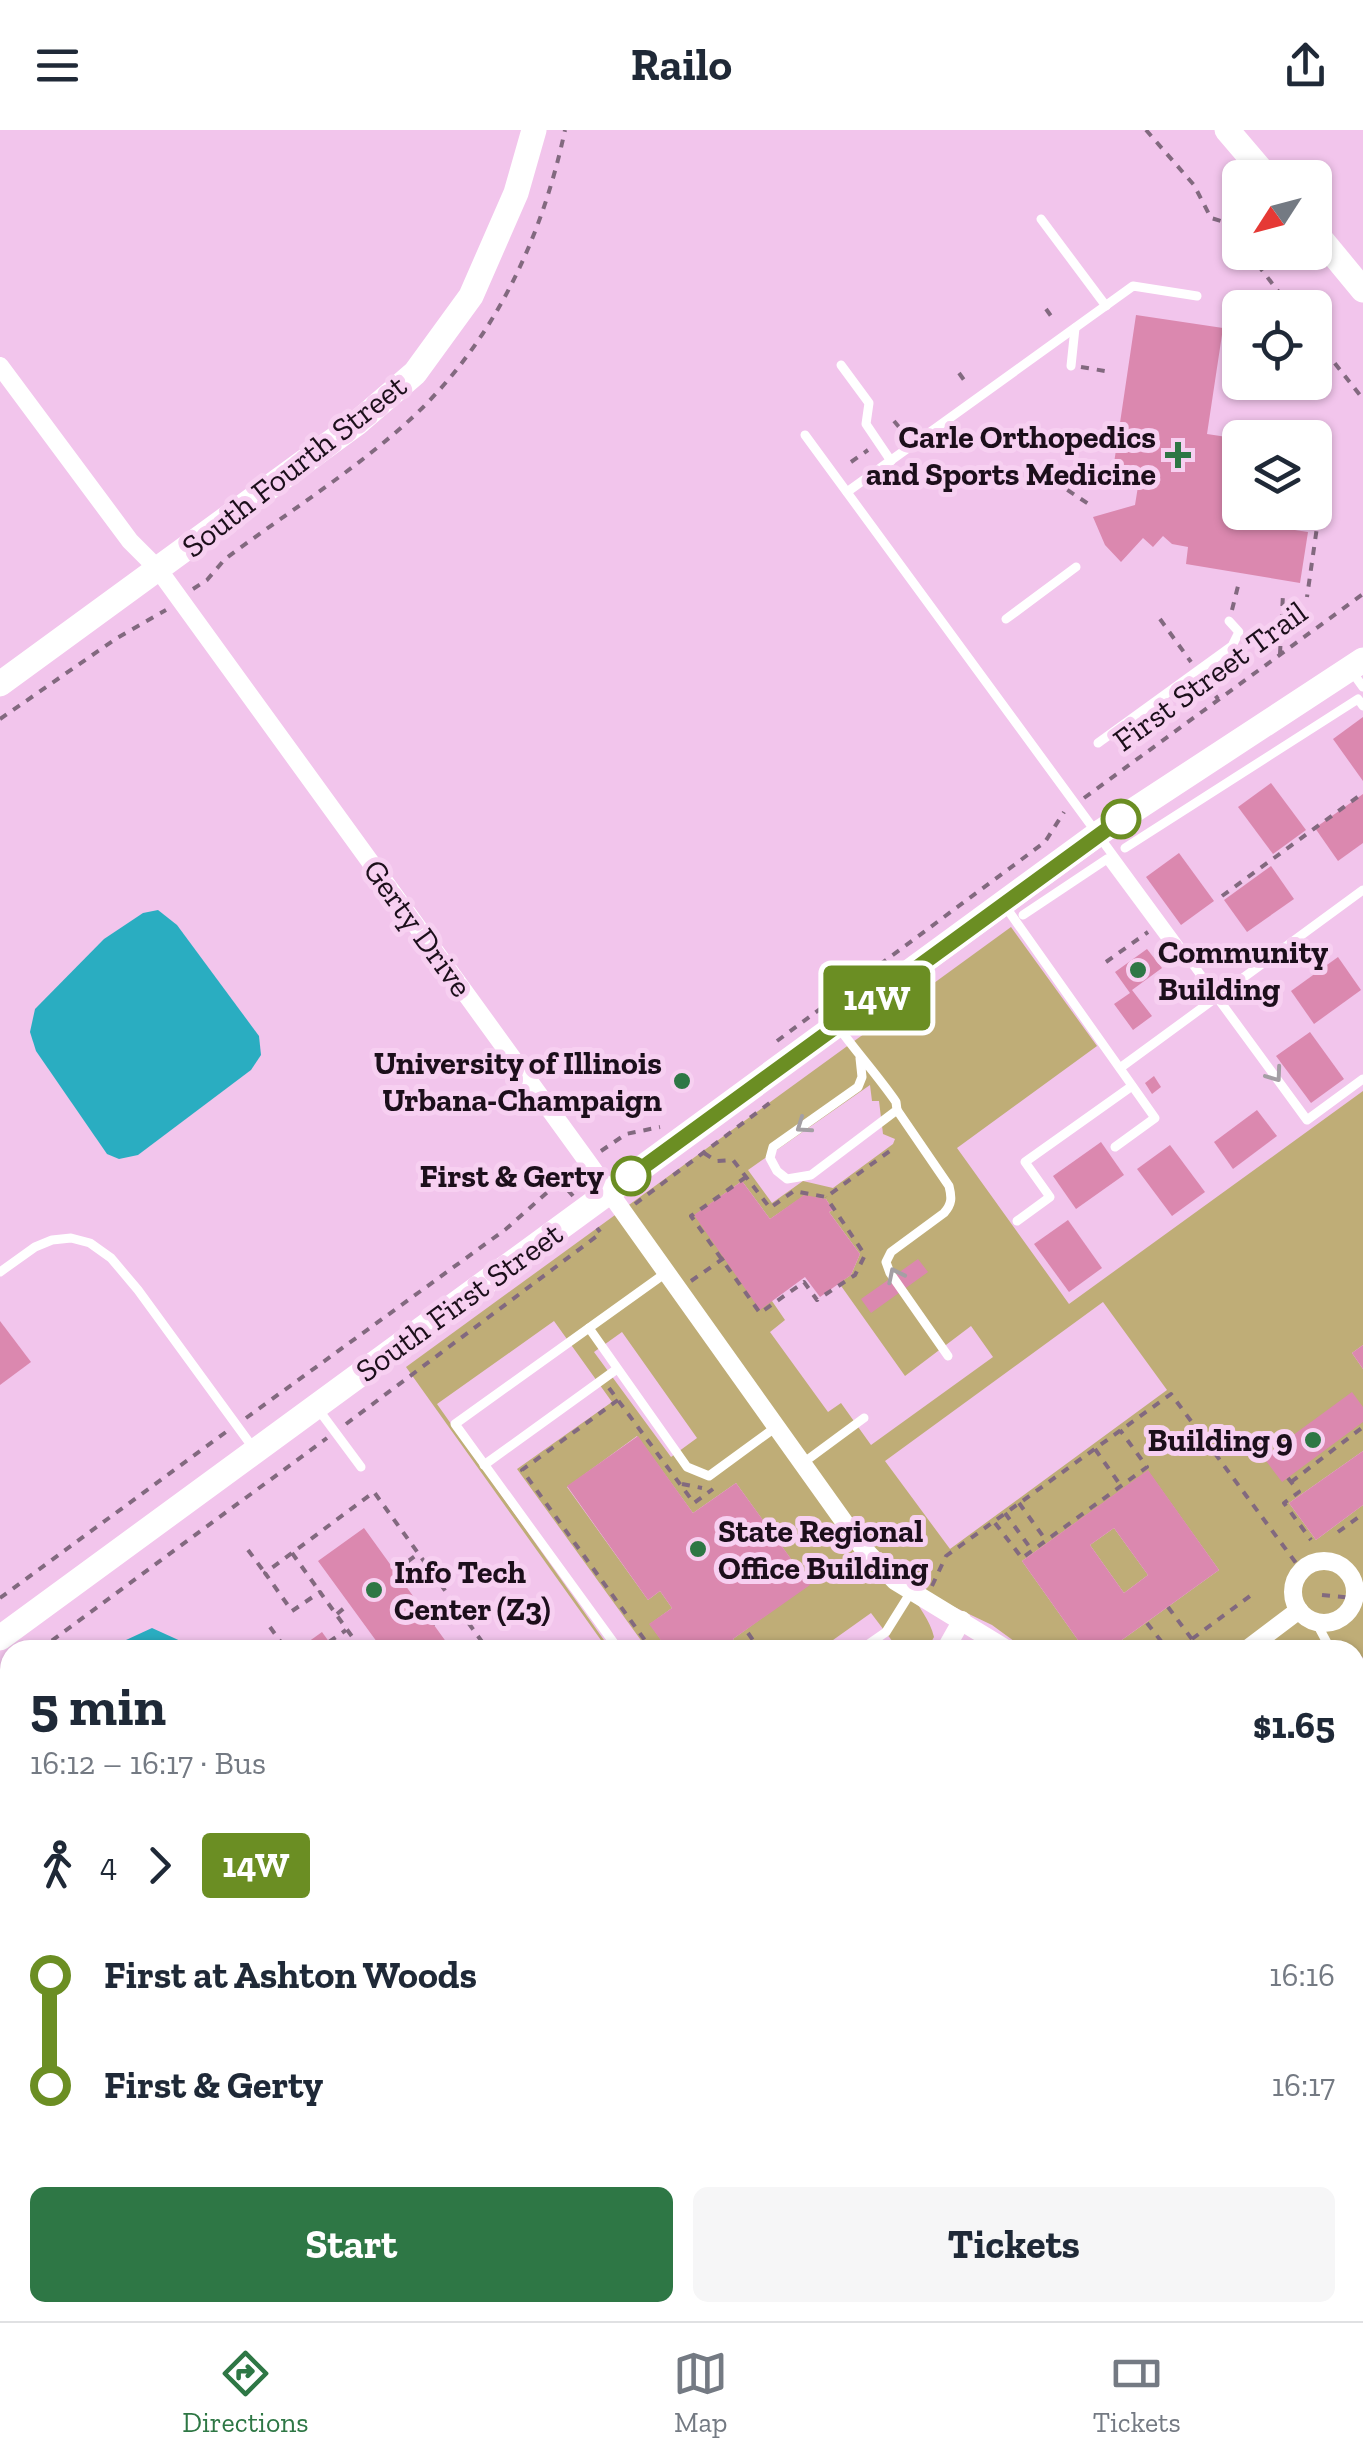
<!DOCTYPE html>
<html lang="en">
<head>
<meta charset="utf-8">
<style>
	:root { --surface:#fff; --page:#f6f6f7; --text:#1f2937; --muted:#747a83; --line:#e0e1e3; --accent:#2e7745 }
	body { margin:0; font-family:"Zilla Slab",serif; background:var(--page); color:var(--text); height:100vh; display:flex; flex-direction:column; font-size:38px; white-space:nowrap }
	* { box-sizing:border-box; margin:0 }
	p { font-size:32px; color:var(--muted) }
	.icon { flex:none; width:55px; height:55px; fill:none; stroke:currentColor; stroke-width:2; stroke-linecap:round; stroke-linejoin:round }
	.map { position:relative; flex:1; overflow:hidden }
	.panel { position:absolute; left:0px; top:1510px; width:1365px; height:682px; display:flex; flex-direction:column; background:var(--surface); border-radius:30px 30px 0 0; box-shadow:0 2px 8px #0004 }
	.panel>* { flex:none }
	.badge { padding:0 20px; border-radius:8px; font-size:35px; line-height:65px }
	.needle { width:65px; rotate:234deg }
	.controls { position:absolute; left:1222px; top:30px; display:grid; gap:20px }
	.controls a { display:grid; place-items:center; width:110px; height:110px; border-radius:15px; background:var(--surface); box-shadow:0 2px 8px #0004; font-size:50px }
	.map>.badge { position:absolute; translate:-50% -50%; box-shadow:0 0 0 5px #fff }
	.legs { display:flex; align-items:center; gap:15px; height:110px; padding:0 30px; font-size:32px }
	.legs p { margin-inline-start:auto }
	.overview { display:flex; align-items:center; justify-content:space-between; height:170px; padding:0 30px }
	h1 { font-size:55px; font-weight:700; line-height:75px }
	.cta { display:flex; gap:20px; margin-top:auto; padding:20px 30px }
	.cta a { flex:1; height:115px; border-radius:15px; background:var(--accent); color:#fff; font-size:40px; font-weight:700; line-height:115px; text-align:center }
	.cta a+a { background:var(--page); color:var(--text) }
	ul { padding:0 30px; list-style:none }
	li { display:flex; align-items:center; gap:35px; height:110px; font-size:38px }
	li i { display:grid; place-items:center; width:15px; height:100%; margin:0 12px; background:currentColor }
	li i::after { content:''; width:25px; height:25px; margin:-12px; border:8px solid; border-radius:50%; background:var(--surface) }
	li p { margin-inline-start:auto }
	li:first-child i { background:linear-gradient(#0000 50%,currentColor 0) }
	li:last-child i { background:linear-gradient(currentColor 50%,#0000 0) }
	header { display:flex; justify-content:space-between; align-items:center; height:130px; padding:0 30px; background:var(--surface); font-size:45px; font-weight:700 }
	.tabs { display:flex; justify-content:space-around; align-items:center; height:140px; border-top:2px solid var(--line); background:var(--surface); font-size:28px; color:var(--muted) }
	.tabs a { display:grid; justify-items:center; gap:5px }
	.tabs .selected { color:var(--accent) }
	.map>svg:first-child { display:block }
</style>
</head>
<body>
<header><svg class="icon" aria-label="menu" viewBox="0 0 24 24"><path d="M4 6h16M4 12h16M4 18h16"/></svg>Railo<svg class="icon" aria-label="share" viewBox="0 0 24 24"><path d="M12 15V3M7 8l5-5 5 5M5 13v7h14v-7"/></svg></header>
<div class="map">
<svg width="1363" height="2191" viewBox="0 0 1363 2191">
	<rect width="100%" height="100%" fill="#f7d0f1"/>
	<path fill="#f2c5ec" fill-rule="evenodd" d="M0,0H1363V2009L1355,1998V1520H10V2182L982,2183L970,2191H0ZM1240,48H1315V122H1240ZM1240,178H1315V252H1240ZM1240,308H1315V382H1240Z"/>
	<g fill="#bfad77" fill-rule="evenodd">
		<path d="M1011,797L1097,916L957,1018L1069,1174L1363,961V1215L1352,1223L1363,1239V1321L1289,1373L1316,1410L1363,1375V1528L1355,1520H1108L1219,1440L1148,1341L1022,1431L1085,1520H1026L992,1495L929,1465L911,1463C919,1478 930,1490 934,1507L927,1520H899L871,1483L819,1520H741L733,1509L809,1454L736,1353L693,1383L637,1306L567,1357L648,1470L660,1461L672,1478L650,1494L668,1520H648L517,1339L612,1272L554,1191L437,1274L611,1520H608L406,1237ZM870,955L872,971H879L883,1004L895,1009L893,1014L833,1058L803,1051L772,1073L748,1040ZM742,1051L770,1089L804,1066L826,1069L833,1080L829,1082L860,1124L851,1145L839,1153L905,1246L971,1196L993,1227L871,1315L841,1273L828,1282L770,1202L785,1190L772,1171L695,1085ZM1103,1172L1167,1260L950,1419L885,1331ZM622,1202L697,1308L671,1327L594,1222Z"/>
		<polygon points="1114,1398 1148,1445 1124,1463 1090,1415"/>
		<polygon points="1363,1744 1363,1815 1355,1804 1355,1750"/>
		<polygon points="1355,2013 1363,2025 1363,2133 1355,2121"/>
		<polygon points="89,2182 122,2183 131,2191 77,2191"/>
		<polygon points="153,2183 222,2183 229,2191 159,2191"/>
		<polygon points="373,2183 373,2182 816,2183 804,2191 365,2191"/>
		<polygon points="986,2183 986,2182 1043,2183 1032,2191 978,2191"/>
	</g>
	<g fill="#2aadc1">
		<polygon points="158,780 177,795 259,906 261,925 251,940 138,1025 119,1029 107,1024 36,921 30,902 35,879 104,809 143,783"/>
		<polygon points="152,1498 185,1513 190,1520 117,1520 126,1510"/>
	</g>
	<g fill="#db88af" fill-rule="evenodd">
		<polygon points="1136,185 1223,198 1207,304 1240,309 1240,382 1270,382 1268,396 1308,402 1300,453 1186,434 1188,417 1172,414 1163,406 1153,417 1143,408 1121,432 1105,415 1093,387 1135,375 1140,344 1113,340"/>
		<polygon points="1363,587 1363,651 1333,609"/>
		<polygon points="1271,653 1306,700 1273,724 1238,677"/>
		<polygon points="1363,664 1363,713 1338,731 1315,698"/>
		<polygon points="1179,723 1214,771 1181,795 1146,747"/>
		<polygon points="1271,736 1294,769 1247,802 1224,770"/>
		<polygon points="1147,819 1162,838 1132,860 1152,886 1133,900 1114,874 1130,863 1115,842"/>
		<polygon points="1338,827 1361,860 1314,894 1291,861"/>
		<polygon points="1310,902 1344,949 1311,973 1276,926"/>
		<polygon points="1154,946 1161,957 1152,964 1145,953"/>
		<polygon points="1257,980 1277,1006 1233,1039 1214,1012"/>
		<polygon points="1101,1012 1124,1045 1076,1079 1053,1046"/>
		<polygon points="1170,1015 1205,1062 1172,1086 1137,1039"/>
		<polygon points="742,1051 770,1089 804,1065 826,1069 833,1080 829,1082 860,1124 851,1145 820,1167 805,1147 760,1180 694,1085"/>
		<polygon points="1068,1090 1102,1138 1069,1162 1034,1114"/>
		<polygon points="918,1129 928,1142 871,1183 861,1169"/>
		<polygon points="0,1191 31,1232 0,1255"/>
		<polygon points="1363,1215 1363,1239 1352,1223"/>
		<polygon points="1352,1262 1363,1277 1363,1292 1282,1352 1263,1327"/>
		<polygon points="638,1306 693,1383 736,1353 810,1455 733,1509 741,1520 668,1520 649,1494 672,1478 660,1461 648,1470 567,1356"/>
		<polygon points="1363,1321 1363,1375 1316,1410 1289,1373"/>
		<path d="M1148,1340L1219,1440L1108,1520H1085L1022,1431ZM1114,1398L1148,1445L1124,1463L1090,1415Z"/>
		<polygon points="364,1398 395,1441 452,1520 358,1520 377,1512 318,1431"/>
		<polygon points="322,1502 335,1520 297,1520"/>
		<polygon points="0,1666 10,1680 10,1786 0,1773"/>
		<polygon points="0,2067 10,2081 10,2181 4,2185 0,2180"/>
		<polygon points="320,2182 373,2182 365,2191 311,2191"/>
	</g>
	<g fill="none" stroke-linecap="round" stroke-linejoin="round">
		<g stroke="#82697f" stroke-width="4" stroke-dasharray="8 8" stroke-linecap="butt">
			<polyline points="1146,0 1194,55 1211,88 1221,91 1240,112"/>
			<polyline points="1248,122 1291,178"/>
			<polyline points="1046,179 1051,186"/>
			<polyline points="1315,208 1363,269"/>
			<polyline points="1081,237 1111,242"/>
			<polyline points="959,243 964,250"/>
			<polyline points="894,291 899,297"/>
			<polyline points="851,332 868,320"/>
			<polyline points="1054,351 1090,375"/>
			<polyline points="1275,382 1274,389 1317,396"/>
			<polyline points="1300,382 1314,385 1318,390 1307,467"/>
			<path d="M193,459L207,450L225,429C288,382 357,339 414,286C495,209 542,108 565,0"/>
			<polyline points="1232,480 1238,456"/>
			<polyline points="1160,489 1191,532"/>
			<polyline points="1280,524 1283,464"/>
			<polyline points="1206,553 1218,569"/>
			<polyline points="0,589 117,508 166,480"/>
			<polyline points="1084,668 1363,464"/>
			<polyline points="1222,766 1363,663"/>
			<polyline points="1106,832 1148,802"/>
			<polyline points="777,911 1045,712 1064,682"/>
			<polyline points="601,1021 626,1004 660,997"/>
			<polyline points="704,1023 716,1031 733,1030 770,1078 794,1061 826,1067 894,1018"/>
			<polyline points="746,1047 691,1086 760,1183 804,1152 817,1170 855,1145 865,1125 826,1067"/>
			<polyline points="573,1066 560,1051 573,1041"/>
			<polyline points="635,1074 771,972"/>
			<polyline points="691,1151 724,1128"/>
			<polyline points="609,1258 694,1373 713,1359"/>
			<polyline points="618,1270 522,1340 652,1520"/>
			<polyline points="246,1288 506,1099 560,1051"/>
			<polyline points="346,1294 601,1103 597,1098"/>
			<polyline points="1095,1319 1121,1356"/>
			<polyline points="1288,1348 1299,1362 1284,1373 1311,1410"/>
			<polyline points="1291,1352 1363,1297"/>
			<polyline points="682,1354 702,1358"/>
			<polyline points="1019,1373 1045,1409"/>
			<polyline points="1005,1383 1031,1419"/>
			<polyline points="995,1393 1022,1428 1147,1337 1120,1300"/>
			<polyline points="1338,1402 1363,1384"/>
			<polyline points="248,1420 265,1443"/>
			<polyline points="292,1423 320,1462"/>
			<polyline points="395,1441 419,1423"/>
			<polyline points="932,1456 946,1426 1171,1264 1296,1433"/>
			<polyline points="1322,1465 1363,1469"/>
			<polyline points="0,1468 226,1302"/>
			<polyline points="1168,1477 1200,1520"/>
			<polyline points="337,1484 349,1474"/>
			<polyline points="1147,1493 1168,1520"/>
			<polyline points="433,1494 457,1477"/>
			<polyline points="270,1497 280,1511 281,1520"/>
			<polyline points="748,1503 760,1520"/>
			<polyline points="1192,1509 1250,1466"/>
			<polyline points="329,1512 346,1500"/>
			<polyline points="361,1519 320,1462 292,1481 265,1443 374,1362 488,1520"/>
			<polyline points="39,1520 327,1308"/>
			<polyline points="0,1548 10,1541"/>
			<polyline points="0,1638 10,1631"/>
			<polyline points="0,1646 10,1660"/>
			<polyline points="0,1790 7,1800"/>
			<polyline points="399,2182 406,2191"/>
			<polyline points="283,2191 292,2182"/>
			<polyline points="373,2191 382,2182"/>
			<polyline points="708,2191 719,2182"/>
		</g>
		<g stroke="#fff" stroke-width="9">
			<polyline points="1041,89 1106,176"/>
			<polyline points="841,235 869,273 866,294 891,331"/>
			<polyline points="1071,236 1075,198"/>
			<polyline points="805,305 1307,990 1363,949"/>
			<polyline points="847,362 1133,156 1197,166"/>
			<polyline points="1006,489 1076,437"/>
			<polyline points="1350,539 1363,557"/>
			<polyline points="1098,613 1232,516 1239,502 1229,491"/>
			<polyline points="1125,718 1358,569 1363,576"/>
			<polyline points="1005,776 1155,988 1115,1017"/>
			<polyline points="1023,785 1107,729 1170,814"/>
			<path d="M839,898C858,924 878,946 896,972L897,980L811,1045L787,1049L777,1041L770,1028L773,1017L858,957L862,947L860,928"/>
			<polyline points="1120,938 1363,760"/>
			<path d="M897,980L949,1056C952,1068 952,1074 944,1083L891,1122L886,1132L890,1143L948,1226"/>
			<polyline points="1017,1091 1050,1067 1025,1032 1132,956"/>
			<polyline points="0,1142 35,1117 52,1110 71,1108 90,1113 111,1128 138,1160 254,1319"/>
			<polyline points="589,1198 687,1337 709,1346 776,1297"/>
			<polyline points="318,1279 361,1337"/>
			<polyline points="803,1333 864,1288"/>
			<polyline points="484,1335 617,1239"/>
			<polyline points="1316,1492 1331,1520"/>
			<polyline points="619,1520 455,1294 667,1142"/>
			<polyline points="860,1520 886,1502 911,1462"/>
			<polyline points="1355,1553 1363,1564"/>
			<polyline points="0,1604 10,1596"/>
			<polyline points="1355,1652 1363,1663"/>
			<polyline points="0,1811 10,1824"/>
			<polyline points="0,1887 10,1900"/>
			<polyline points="1355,2158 1363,2169"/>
			<polyline points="242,2191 253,2182"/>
			<polyline points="1050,2191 1062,2182"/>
		</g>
		<g stroke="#fff" stroke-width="18">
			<polyline points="0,236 130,411 158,439 587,1031 862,1417 895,1451 1008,1520"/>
			<circle cx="1324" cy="1462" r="31"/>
			<polyline points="945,1520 962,1490"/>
			<polyline points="1246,1520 1299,1480"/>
			<polyline points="1355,1735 1363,1729"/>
			<polyline points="1355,1975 1363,1985"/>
			<polyline points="0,1989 10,2003"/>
			<polyline points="138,2182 144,2191"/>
			<polyline points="49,2191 61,2182"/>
		</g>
		<g stroke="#fff" stroke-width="25">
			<polyline points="1227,0 1268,48"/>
			<polyline points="1315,102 1363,160"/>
			<polyline points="0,554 356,294 415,243 471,166 516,63 534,0"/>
			<polyline points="0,1508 1099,703 1363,530"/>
		</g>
	</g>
	<defs><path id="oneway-chevron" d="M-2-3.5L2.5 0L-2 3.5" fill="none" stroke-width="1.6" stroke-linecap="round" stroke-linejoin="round" transform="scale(2.5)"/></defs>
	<g stroke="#a49fa4">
		<use href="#oneway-chevron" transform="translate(1275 945) rotate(54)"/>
		<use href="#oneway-chevron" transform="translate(803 996) rotate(145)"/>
		<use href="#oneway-chevron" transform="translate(895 1145) rotate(-116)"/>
	</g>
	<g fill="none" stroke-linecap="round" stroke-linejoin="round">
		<defs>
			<polyline id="line-1" points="631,1046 1121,689"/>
		</defs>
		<use href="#line-1" stroke="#fff" stroke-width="22"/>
		<use href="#line-1" stroke="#6b8e23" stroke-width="15"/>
	</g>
	<g fill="#2e7745" stroke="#f7d0f1" stroke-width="4">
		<path d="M1173 310h10v10h10v10h-10v10h-10v-10h-10v-10h10z"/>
		<circle cx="1138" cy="840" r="10"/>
		<circle cx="682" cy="951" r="10"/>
		<circle cx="1313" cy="1310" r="10"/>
		<circle cx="698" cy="1419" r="10"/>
		<circle cx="374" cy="1460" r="10"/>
	</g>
	<g fill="#fff" stroke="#6b8e23" stroke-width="5">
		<circle cx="1121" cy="689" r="18"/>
		<circle cx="631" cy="1046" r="18"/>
	</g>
	<g text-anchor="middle" stroke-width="10" stroke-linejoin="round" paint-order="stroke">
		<g font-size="32" font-weight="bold" fill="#1c0f1b" stroke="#f7d0f1" text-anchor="end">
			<text x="1156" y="318">Carle Orthopedics<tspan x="1156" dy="37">and Sports Medicine</tspan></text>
			<text x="1158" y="833" text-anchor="start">Community<tspan x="1158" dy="37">Building</tspan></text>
			<text x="662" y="944">University of Illinois<tspan x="662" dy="37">Urbana-Champaign</tspan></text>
			<text x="1293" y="1321">Building 9</text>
			<text x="718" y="1412" text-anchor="start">State Regional<tspan x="718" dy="37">Office Building</tspan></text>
			<text x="394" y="1453" text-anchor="start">Info Tech<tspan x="394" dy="37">Center (Z3)</tspan></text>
		</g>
		<g font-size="32" fill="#1c0f1b" stroke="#f7d0f1">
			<text transform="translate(294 336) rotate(-38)" y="11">South Fourth Street</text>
			<text transform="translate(1210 546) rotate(-36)" y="11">First Street Trail</text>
			<text transform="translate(418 798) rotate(54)" y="11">Gerty Drive</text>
			<text transform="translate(459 1172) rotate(-36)" y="11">South First Street</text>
		</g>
		<g font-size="32" font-weight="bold" fill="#1c0f1b" stroke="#f7d0f1" text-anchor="end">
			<text x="604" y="1057">First &amp; Gerty</text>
		</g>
	</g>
</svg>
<div class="controls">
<a><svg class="needle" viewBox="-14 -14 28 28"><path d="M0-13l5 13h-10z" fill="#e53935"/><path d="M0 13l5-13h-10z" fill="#747a83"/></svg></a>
<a><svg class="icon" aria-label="locate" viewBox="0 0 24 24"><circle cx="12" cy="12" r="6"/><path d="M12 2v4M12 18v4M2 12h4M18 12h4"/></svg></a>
<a><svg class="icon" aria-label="layers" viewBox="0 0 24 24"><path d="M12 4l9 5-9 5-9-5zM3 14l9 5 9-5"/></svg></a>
</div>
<b class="badge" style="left:877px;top:868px;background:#6b8e23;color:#fff">14W</b>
<section class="panel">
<div class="overview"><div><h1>5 min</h1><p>16:12 – 16:17 · Bus</p></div><b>$1.65</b></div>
<div class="legs"><svg class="icon" aria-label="walk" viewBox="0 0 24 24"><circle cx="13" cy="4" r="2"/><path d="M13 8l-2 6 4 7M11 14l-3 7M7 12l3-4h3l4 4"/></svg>4<svg class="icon" aria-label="forward" viewBox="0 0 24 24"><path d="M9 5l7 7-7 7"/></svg><b class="badge" style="background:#6b8e23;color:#fff">14W</b></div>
<ul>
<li><i style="color:#6b8e23"></i><b>First at Ashton Woods</b><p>16:16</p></li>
<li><i style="color:#6b8e23"></i><b>First &amp; Gerty</b><p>16:17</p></li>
</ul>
<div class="cta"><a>Start</a><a>Tickets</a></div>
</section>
</div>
<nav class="tabs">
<a class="selected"><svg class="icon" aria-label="directions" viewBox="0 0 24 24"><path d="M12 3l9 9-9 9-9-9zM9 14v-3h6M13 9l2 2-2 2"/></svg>Directions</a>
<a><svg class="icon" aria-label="map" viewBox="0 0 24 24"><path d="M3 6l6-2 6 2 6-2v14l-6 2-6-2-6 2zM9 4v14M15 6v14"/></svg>Map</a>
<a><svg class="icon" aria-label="tickets" viewBox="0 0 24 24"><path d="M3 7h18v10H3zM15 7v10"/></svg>Tickets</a>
</nav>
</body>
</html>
